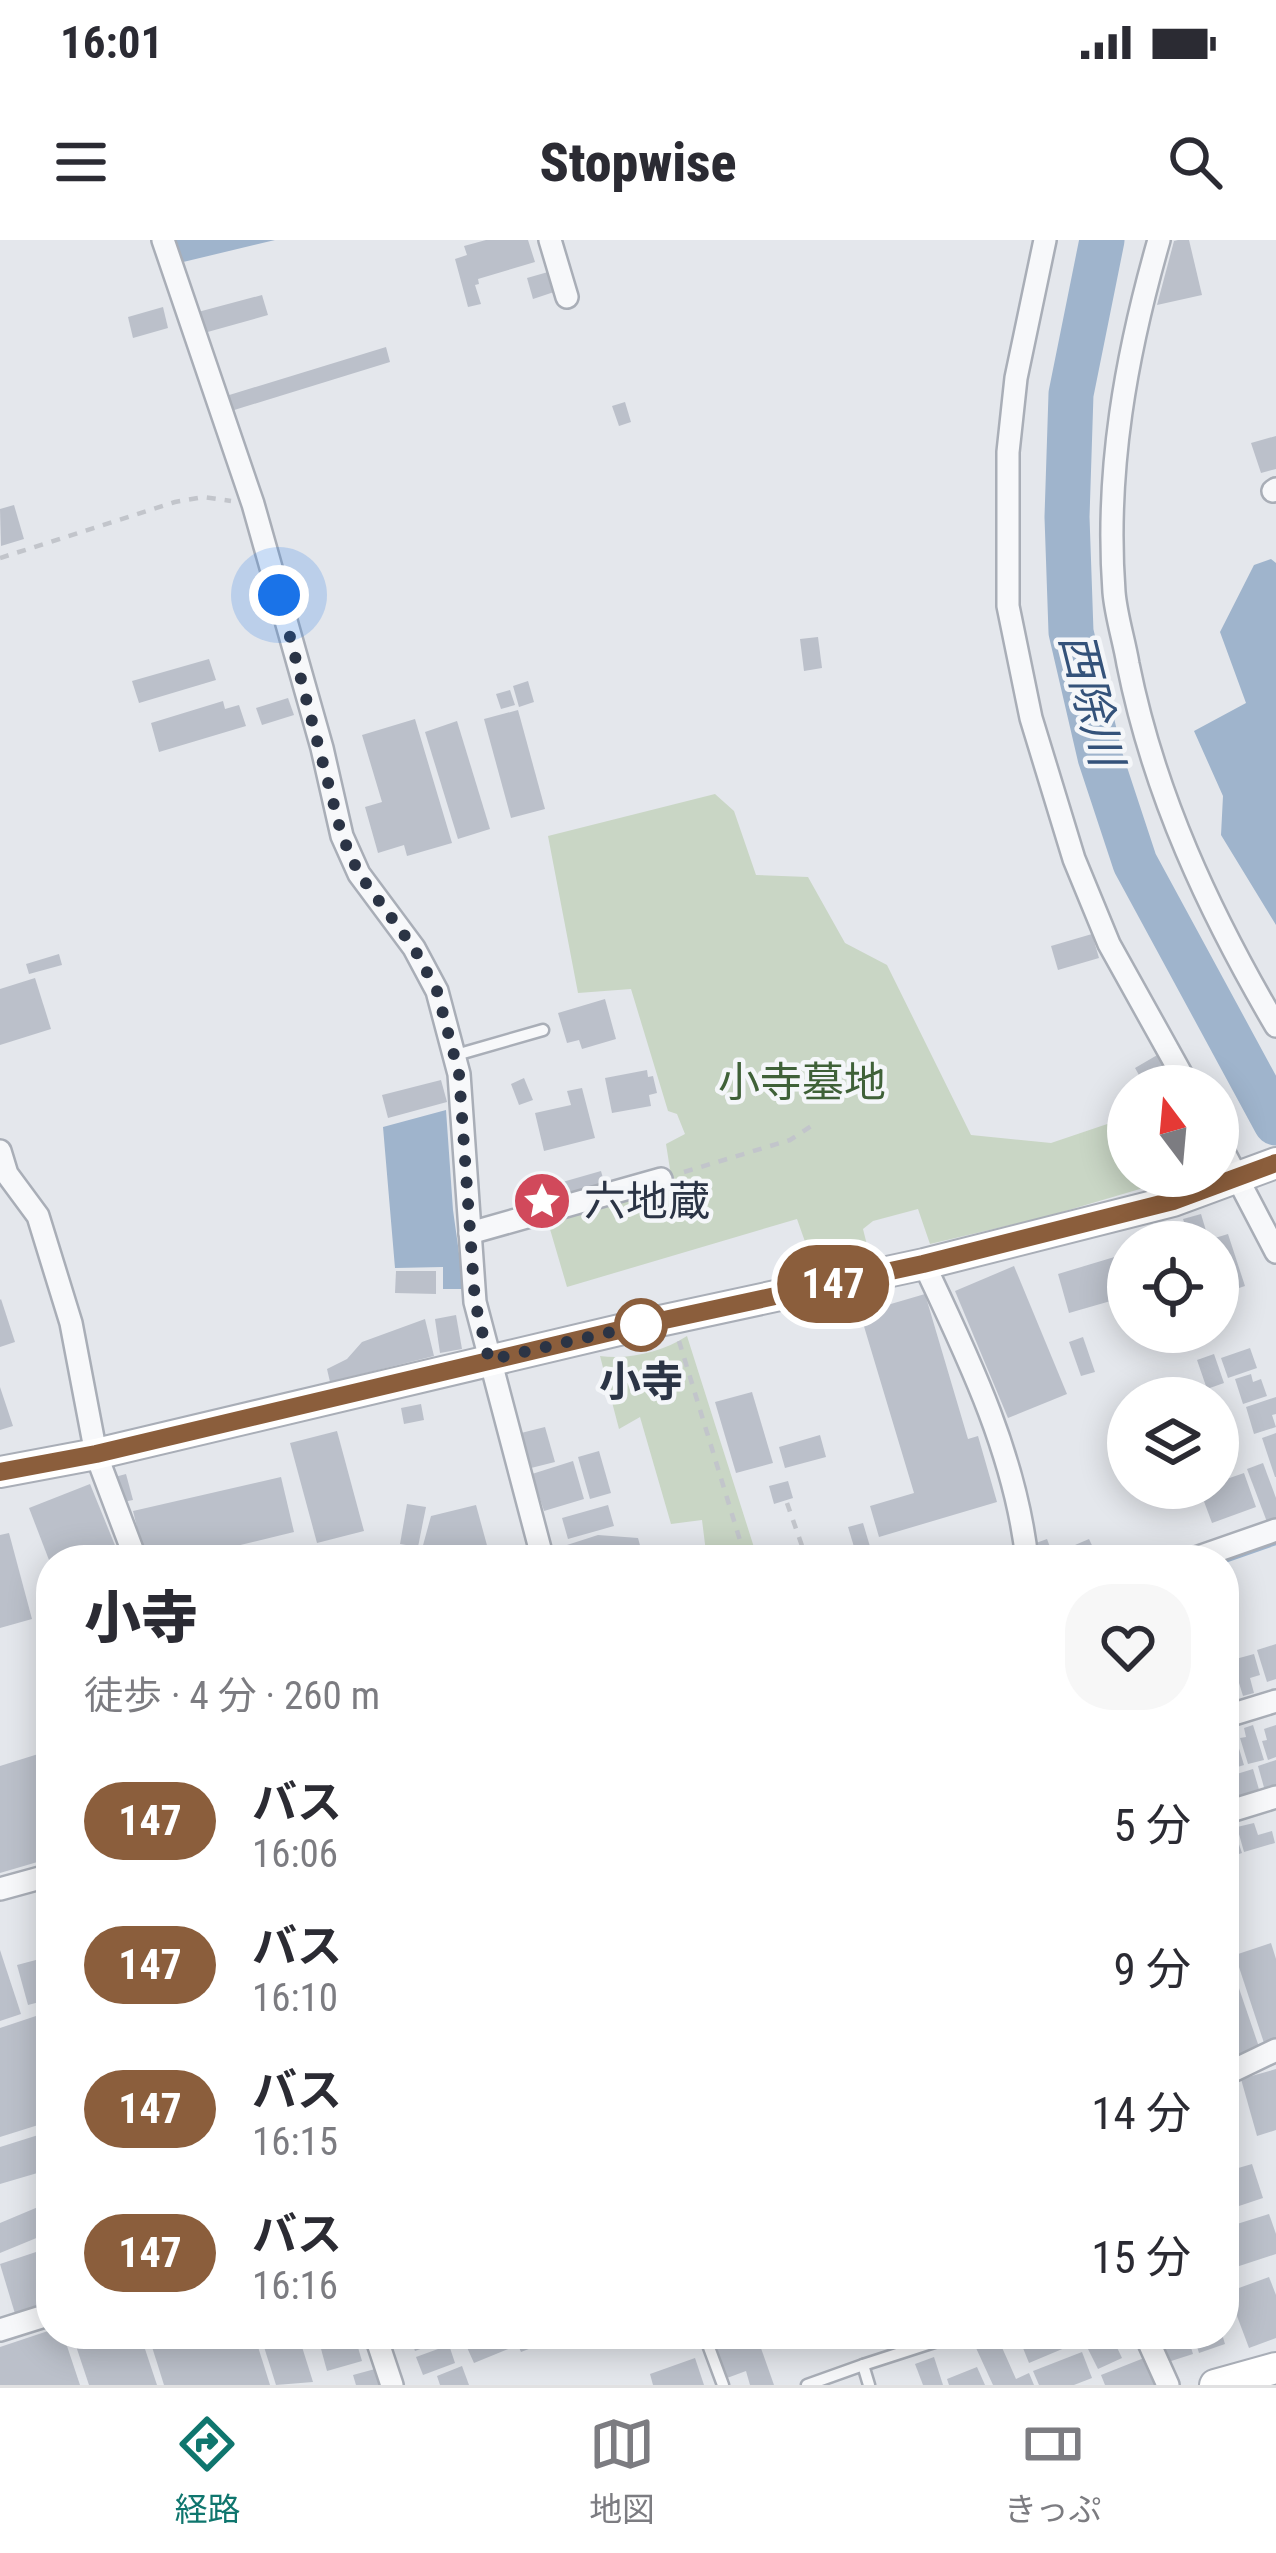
<!DOCTYPE html>
<html lang="ja">
<head>
<meta charset="utf-8">
<style>
	:root { --surface:#fff; --page:#f7f7f7; --text:#2b2b33; --muted:#7c7c81; --line:#e1e1e2; --accent:#0f766e }
	body { margin:0; font-family:"Roboto Condensed","Noto Sans JP",sans-serif; background:var(--page); color:var(--text); height:100vh; display:flex; flex-direction:column; font-size:45px; white-space:nowrap }
	* { box-sizing:border-box; margin:0 }
	p { font-size:39px; color:var(--muted) }
	.icon { flex:none; width:66px; height:66px; fill:none; stroke:currentColor; stroke-width:2; stroke-linecap:round; stroke-linejoin:round }
	.map { position:relative; flex:1; overflow:hidden }
	.drawer { position:absolute; left:36px; top:1305px; width:1203px; height:804px; display:flex; flex-direction:column; background:var(--surface); border-radius:48px; box-shadow:0 6px 30px #0003 }
	.drawer>* { flex:none }
	.badge { padding:0 24px; border-radius:39px; font-size:42px; line-height:78px }
	.needle { width:78px; rotate:344deg }
	.fabs { position:absolute; left:1107px; top:825px; display:grid; gap:24px }
	.fabs a { display:grid; place-items:center; width:132px; height:132px; border-radius:50%; background:var(--surface); box-shadow:0 6px 30px #0003; font-size:60px }
	.you { position:absolute; width:60px; height:60px; margin:-30px; border:9px solid #fff; border-radius:50%; background:#1a73e8; box-shadow:0 0 0 18px #1a73e833 }
	.map>.badge { position:absolute; translate:-50% -50%; box-shadow:0 0 0 6px #fff }
	.round { display:grid; place-items:center; flex:none; width:126px; height:126px; border-radius:48px; background:var(--page) }
	.headline { display:flex; align-items:center; justify-content:space-between; height:204px; padding:0 48px }
	h1 { font-size:57px; font-weight:800; line-height:90px }
	ul { padding:0; list-style:none }
	li { display:flex; align-items:center; gap:36px; height:144px; padding:0 48px }
	li div { flex:1 }
	li b { display:block; font-size:45px }
	li em { font-style:normal }
	li .badge { min-width:132px; font-weight:700; text-align:center }
	.status { display:flex; justify-content:space-between; align-items:center; height:84px; padding:0 60px; background:var(--surface); direction:ltr }
	.status svg { height:33px; fill:currentColor }
	header { display:flex; justify-content:space-between; align-items:center; height:156px; padding:0 48px; background:var(--surface); font-size:54px; font-weight:800 }
	.tab-bar { display:flex; justify-content:space-around; align-items:center; height:168px; border-top:3px solid var(--line); background:var(--surface); font-size:33px; color:var(--muted) }
	.tab-bar a { display:grid; justify-items:center; gap:6px }
	.tab-bar .on { color:var(--accent) }
	.map>svg:first-child { display:block }
</style>
</head>
<body>
<div class="status"><b>16:01</b><svg viewBox="0 0 49 12"><path d="M0 12V9h3v3zM5 12V6h3v6zM10 12V3h3v9zM15 12V0h3v12zM26 1h20v11H26zM47 4h2v5h-2z"/></svg></div>
<header><svg class="icon" aria-label="menu" viewBox="0 0 24 24"><path d="M4 6h16M4 12h16M4 18h16"/></svg>Stopwise<svg class="icon" aria-label="search" viewBox="0 0 24 24"><circle cx="10" cy="10" r="6"/><path d="M15 15l6 6"/></svg></header>
<div class="map">
<svg width="1276" height="2145" viewBox="0 0 1276 2145">
	<rect width="100%" height="100%" fill="#e4e7ec"/>
	<g fill="#c9d6c5">
		<polygon points="715,554 734,571 756,635 808,637 845,703 887,725 971,895 1051,903 1128,877 1128,936 1184,936 1045,977 930,1004 918,969 873,981 863,989 870,1017 815,1030 797,979 567,1047 547,979 672,942 666,904 685,894 677,874 668,871 631,749 578,753 548,596"/>
		<path d="M687,1096L758,1320H707L702,1280L671,1284L640,1177L619,1189L600,1116C629,1120 662,1112 687,1096Z"/>
	</g>
	<g fill="#9fb4cc">
		<polygon points="172,0 275,0 179,23"/>
		<polygon points="1271,319 1276,323 1276,685 1221,595 1223,556 1194,491 1246,463 1220,392 1254,325"/>
		<polygon points="446,870 453,970 464,1049 443,1049 443,1027 395,1028 383,887"/>
	</g>
	<g fill="none" stroke-linecap="round" stroke-linejoin="round">
		<polyline stroke="#9fb4cc" stroke-width="8" points="1222,1320 1276,1301"/>
		<polyline stroke="#9fb4cc" stroke-width="45" points="1102,0 1071,154 1067,277 1071,392 1100,517 1135,623 1276,883"/>
	</g>
	<g fill="#bbc0ca">
		<polygon points="486,0 528,0 535,22 478,39 479,44 475,45 481,64 468,67 455,19 467,15 464,6"/>
		<polygon points="1178,0 1189,0 1202,55 1157,65 1174,1"/>
		<polygon points="548,32 554,52 533,59 527,38"/>
		<polygon points="262,55 268,75 204,93 198,72"/>
		<polygon points="163,67 168,88 133,98 128,77"/>
		<polygon points="386,107 390,122 231,171 226,156"/>
		<polygon points="625,162 631,182 619,186 612,166"/>
		<polygon points="1276,196 1276,229 1261,233 1251,203"/>
		<polygon points="14,265 24,299 1,306 0,269"/>
		<polygon points="818,397 822,428 804,431 800,399"/>
		<polygon points="209,419 216,440 139,463 132,441"/>
		<polygon points="528,441 534,462 519,467 513,446"/>
		<polygon points="510,450 515,465 501,469 496,454"/>
		<polygon points="288,458 294,475 262,485 256,468"/>
		<polygon points="223,461 225,469 239,465 246,486 159,512 151,483"/>
		<polygon points="518,470 545,569 511,578 484,479"/>
		<polygon points="415,479 452,603 407,616 404,605 378,613 365,567 382,562 362,495"/>
		<polygon points="457,481 490,589 458,599 425,492"/>
		<polygon points="1092,694 1099,718 1058,730 1051,706"/>
		<polygon points="59,714 62,725 29,734 26,724"/>
		<polygon points="35,738 51,789 0,805 0,749"/>
		<polygon points="605,759 616,799 582,809 579,800 567,803 558,773"/>
		<polygon points="1159,814 1177,846 1158,846 1153,837 1143,842 1135,828"/>
		<polygon points="647,830 648,837 653,836 657,853 649,855 651,866 612,873 605,838"/>
		<polygon points="524,838 533,860 519,865 511,844"/>
		<polygon points="441,840 447,862 388,878 382,855"/>
		<polygon points="582,848 595,898 544,911 535,873 571,865 567,851"/>
		<polygon points="601,931 606,949 557,963 552,945"/>
		<polygon points="1201,974 1207,994 1190,999 1183,979"/>
		<polygon points="1228,994 1245,1046 1218,1055 1218,1002 1205,1001"/>
		<polygon points="1121,1015 1128,1056 1069,1073 1058,1034"/>
		<polygon points="1014,1026 1067,1154 1008,1178 955,1051"/>
		<polygon points="396,1031 436,1031 436,1054 395,1053"/>
		<polygon points="925,1054 968,1199 978,1196 997,1262 879,1297 870,1266 914,1253 860,1073"/>
		<polygon points="1,1059 15,1102 0,1107 0,1060"/>
		<polygon points="456,1075 462,1109 440,1113 435,1079"/>
		<polygon points="425,1079 434,1116 330,1142 327,1129 347,1119 362,1102"/>
		<polygon points="1083,1097 1095,1132 1081,1136 1069,1102"/>
		<polygon points="1250,1108 1257,1128 1228,1138 1221,1118"/>
		<polygon points="1214,1114 1224,1143 1207,1149 1197,1120"/>
		<polygon points="1251,1134 1253,1142 1261,1139 1267,1156 1243,1164 1235,1139"/>
		<polygon points="0,1147 13,1186 0,1190"/>
		<polygon points="752,1152 773,1223 736,1233 715,1162"/>
		<polygon points="1276,1157 1276,1174 1272,1175 1276,1187 1254,1194 1246,1167"/>
		<polygon points="421,1164 424,1180 404,1184 401,1168"/>
		<polygon points="545,1187 555,1222 531,1228 521,1193"/>
		<polygon points="337,1191 364,1291 317,1303 290,1203"/>
		<polygon points="1276,1193 1276,1237 1275,1237 1262,1198"/>
		<polygon points="820,1195 826,1217 785,1228 779,1207"/>
		<polygon points="599,1211 611,1253 590,1259 578,1217"/>
		<polygon points="573,1221 584,1259 544,1271 532,1234"/>
		<polygon points="1263,1223 1276,1258 1276,1279 1267,1282 1247,1229"/>
		<polygon points="1244,1233 1256,1267 1212,1283 1199,1248 1218,1248 1218,1242"/>
		<polygon points="126,1234 133,1260 118,1263 111,1238"/>
		<polygon points="281,1237 294,1292 178,1320 145,1320 133,1271"/>
		<polygon points="788,1241 793,1258 774,1264 769,1246"/>
		<polygon points="90,1244 121,1320 49,1320 29,1268"/>
		<polygon points="407,1264 426,1267 418,1307 400,1304"/>
		<polygon points="476,1265 491,1320 419,1320 431,1276"/>
		<polygon points="608,1265 614,1286 568,1299 562,1278"/>
		<polygon points="863,1283 874,1320 858,1320 848,1287"/>
		<polygon points="9,1293 32,1379 0,1388 0,1295"/>
		<polygon points="598,1295 638,1298 644,1320 571,1320 567,1305"/>
		<polygon points="1047,1299 1055,1320 1036,1320 1036,1303"/>
		<polygon points="1089,1299 1099,1320 1064,1320 1061,1311"/>
		<polygon points="1276,1404 1276,1439 1267,1442 1257,1410"/>
		<polygon points="1254,1414 1260,1435 1250,1438 1254,1453 1243,1456 1232,1420"/>
		<polygon points="1228,1424 1239,1461 1232,1463 1229,1455 1224,1456 1224,1425"/>
		<polygon points="1253,1485 1264,1520 1248,1524 1240,1498 1246,1497 1244,1488"/>
		<polygon points="1276,1485 1276,1517 1268,1520 1262,1501 1267,1500 1264,1489"/>
		<polygon points="1234,1492 1244,1525 1228,1530 1224,1495"/>
		<polygon points="51,1510 51,1618 0,1633 0,1526"/>
		<polygon points="1276,1520 1276,1548 1265,1551 1258,1526"/>
		<polygon points="1253,1529 1260,1553 1234,1561 1227,1537"/>
		<polygon points="1254,1583 1258,1595 1272,1591 1275,1603 1244,1612 1237,1587"/>
		<polygon points="1233,1587 1242,1613 1224,1619 1224,1590"/>
		<polygon points="1271,1703 1276,1719 1276,1799 1264,1803 1235,1715"/>
		<polygon points="0,1710 21,1774 0,1781"/>
		<polygon points="51,1716 51,1759 28,1765 17,1725"/>
		<polygon points="1229,1719 1259,1807 1227,1818 1224,1720"/>
		<polygon points="51,1771 51,1881 0,1897 0,1788"/>
		<polygon points="1276,1829 1276,1890 1257,1896 1241,1839"/>
		<polygon points="51,1891 51,1929 0,1944 0,1907"/>
		<polygon points="1252,1924 1263,1958 1239,1966 1228,1931"/>
		<polygon points="51,1942 51,1992 0,2013 0,1983 50,1962 43,1946"/>
		<polygon points="1269,1974 1276,1994 1276,2014 1224,2031 1224,1988"/>
		<polygon points="48,2008 51,2065 16,2077 0,2024"/>
		<polygon points="1269,2037 1276,2055 1276,2098 1249,2108 1228,2052"/>
		<polygon points="51,2090 51,2094 63,2094 80,2145 0,2145 0,2107"/>
		<polygon points="72,2094 140,2094 157,2145 89,2145"/>
		<polygon points="148,2094 254,2094 270,2145 164,2145"/>
		<polygon points="260,2094 298,2094 313,2142 276,2145"/>
		<polygon points="317,2094 354,2094 362,2121 327,2131"/>
		<polygon points="409,2094 445,2094 447,2099 415,2111"/>
		<polygon points="461,2094 535,2094 539,2105 521,2112 518,2105 474,2123"/>
		<polygon points="750,2094 756,2094 774,2145 750,2145 746,2131 727,2138 716,2106"/>
		<polygon points="978,2094 996,2094 1016,2139 1029,2133 1034,2145 993,2145 971,2097"/>
		<polygon points="1028,2094 1062,2094 1067,2107 1029,2123 1019,2098"/>
		<polygon points="1160,2094 1187,2094 1193,2114 1168,2122"/>
		<polygon points="1193,2094 1222,2094 1225,2104 1199,2113"/>
		<polygon points="1112,2097 1122,2118 1098,2129 1088,2109"/>
		<polygon points="449,2105 455,2123 423,2135 416,2117"/>
		<polygon points="1082,2112 1092,2138 1074,2145 1039,2145 1033,2131"/>
		<polygon points="934,2117 943,2145 923,2145 915,2124"/>
		<polygon points="695,2118 704,2145 653,2145 650,2134"/>
		<polygon points="1144,2118 1155,2145 1105,2145 1101,2135"/>
		<polygon points="462,2126 469,2145 440,2145 437,2136"/>
		<polygon points="977,2127 985,2145 949,2145 947,2139"/>
		<polygon points="375,2129 380,2145 356,2145 353,2135"/>
	</g>
	<g fill="none" stroke-linecap="round" stroke-linejoin="round">
		<defs>
			<g id="lane">
				<polyline points="456,815 543,790"/>
				<polyline points="704,2094 723,2145"/>
				<polyline points="807,2145 863,2125"/>
				<polyline points="869,2145 863,2125 959,2094"/>
			</g>
			<g id="street">
				<polyline points="163,0 253,264 322,508 342,596 359,634 414,708 437,751 459,834 475,1062 543,1320"/>
				<polyline points="550,0 567,57"/>
				<polyline points="1045,0 1016,138 1008,212 1008,366 1031,478 1074,619 1109,704 1188,846"/>
				<path d="M1159,0C1126,115 1105,231 1114,352C1116,376 1124,400 1128,424C1154,554 1209,672 1276,786"/>
				<polyline points="1273,251 1276,249"/>
				<polyline points="1218,901 1276,1012"/>
				<polyline points="0,911 7,934 38,976 71,1083 96,1214 136,1320"/>
				<polyline points="470,993 661,939"/>
				<path d="M924,1024C968,1117 1016,1216 1027,1320"/>
				<polyline points="1190,1320 1276,1290"/>
				<polyline points="1224,1477 1276,1461"/>
				<polyline points="1224,1573 1276,1557"/>
				<polyline points="0,1649 51,1635"/>
				<polyline points="1224,1835 1276,1810"/>
				<polyline points="0,2090 51,2074"/>
				<polyline points="375,2094 392,2145"/>
				<polyline points="1145,2094 1168,2145"/>
			</g>
			<g id="secondary">
				<polyline points="0,1232 96,1214 632,1087 924,1024 1173,961 1276,923"/>
				<polyline points="1215,2145 1276,2128"/>
			</g>
		</defs>
		<use href="#lane" stroke="#a9aeb7" stroke-width="15"/>
		<use href="#street" stroke="#a9aeb7" stroke-width="26"/>
		<use href="#secondary" stroke="#a9aeb7" stroke-width="34"/>
		<g stroke="#c2c5cb" stroke-width="4.5" stroke-dasharray="9 9" stroke-linecap="butt">
			<polyline points="0,318 175,262 203,257 231,261"/>
			<polyline points="684,932 790,900 813,885"/>
			<polyline points="679,1101 746,1320"/>
			<polyline points="787,1263 807,1320"/>
		</g>
		<use href="#lane" stroke="#f7f8fa" stroke-width="10"/>
		<use href="#street" stroke="#f7f8fa" stroke-width="21"/>
		<use href="#secondary" stroke="#fff" stroke-width="30"/>
	</g>
	<g fill="none" stroke-linecap="round" stroke-linejoin="round">
		<defs>
			<polyline id="line" points="0,1232 96,1214 632,1087 923,1024 1173,961 1276,923"/>
		</defs>
		<use href="#line" stroke="#fff" stroke-width="27"/>
		<use href="#line" stroke="#8b5e3c" stroke-width="18"/>
		<polyline stroke="#2b3445" stroke-width="12" stroke-dasharray="0 21.6" points="279,355 342,596 359,634 414,708 437,751 459,834 475,1062 489,1120 641,1085"/>
	</g>
	<defs>
		<symbol id="sight-disc" viewBox="-11 -11 22 22"><circle r="9.5" fill="#d1495b" stroke="#f4f6f9"/><path d="M0-6L1.8-2.2L6-1.7L2.9 1.2L3.7 5.4L0 3.3L-3.7 5.4L-2.9 1.2L-6-1.7L-1.8-2.2Z" fill="#fff"/></symbol>
	</defs>
	<g fill-rule="evenodd">
		<use href="#sight-disc" x="509" y="928" width="66" height="66"/>
	</g>
	<circle fill="#fff" stroke="#8b5e3c" stroke-width="6" cx="641" cy="1085" r="24"/>
	<g text-anchor="middle" stroke-width="9" stroke-linejoin="round" paint-order="stroke">
		<g font-size="42" fill="#3f6138" stroke="#f4f6f9">
			<text x="802" y="857">小寺墓地</text>
		</g>
		<g font-size="42" fill="#2b3445" stroke="#f4f6f9" text-anchor="start">
			<text x="584" y="976">六地蔵</text>
		</g>
		<g font-size="42" font-weight="bold" fill="#2b3445" stroke="#f4f6f9">
			<text x="641" y="1156">小寺</text>
		</g>
		<g font-size="45" font-style="italic" fill="#34527a" stroke="#f4f6f9">
			<text transform="translate(1092 459) rotate(76)" y="16">西除川</text>
		</g>
	</g>
</svg>
<div class="fabs">
<a><svg class="needle" viewBox="-14 -14 28 28"><path d="M0-13l5 13h-10z" fill="#e53935"/><path d="M0 13l5-13h-10z" fill="#7c7c81"/></svg></a>
<a><svg class="icon" aria-label="locate" viewBox="0 0 24 24"><circle cx="12" cy="12" r="6"/><path d="M12 2v4M12 18v4M2 12h4M18 12h4"/></svg></a>
<a><svg class="icon" aria-label="layers" viewBox="0 0 24 24"><path d="M12 4l9 5-9 5-9-5zM3 14l9 5 9-5"/></svg></a>
</div>
<div class="you" style="left:279px;top:355px"></div>
<b class="badge" style="left:833px;top:1044px;background:#8b5e3c;color:#fff">147</b>
<section class="drawer">
<div class="headline"><div><h1>小寺</h1><p>徒歩 · 4 分 · 260 m</p></div><a class="round"><svg class="icon" aria-label="heart" viewBox="0 0 24 24"><path d="M12 20l-8-8c-3-5 5-10 8-4 3-6 11-1 8 4z"/></svg></a></div>
<ul>
<li><span class="badge" style="background:#8b5e3c;color:#fff">147</span><div><b>バス</b><p>16:06</p></div><em>5 分</em></li>
<li><span class="badge" style="background:#8b5e3c;color:#fff">147</span><div><b>バス</b><p>16:10</p></div><em>9 分</em></li>
<li><span class="badge" style="background:#8b5e3c;color:#fff">147</span><div><b>バス</b><p>16:15</p></div><em>14 分</em></li>
<li><span class="badge" style="background:#8b5e3c;color:#fff">147</span><div><b>バス</b><p>16:16</p></div><em>15 分</em></li>
</ul>
</section>
</div>
<nav class="tab-bar">
<a class="on"><svg class="icon" aria-label="directions" viewBox="0 0 24 24"><path d="M12 3l9 9-9 9-9-9zM9 14v-3h6M13 9l2 2-2 2"/></svg>経路</a>
<a><svg class="icon" aria-label="map" viewBox="0 0 24 24"><path d="M3 6l6-2 6 2 6-2v14l-6 2-6-2-6 2zM9 4v14M15 6v14"/></svg>地図</a>
<a><svg class="icon" aria-label="tickets" viewBox="0 0 24 24"><path d="M3 7h18v10H3zM15 7v10"/></svg>きっぷ</a>
</nav>
</body>
</html>
